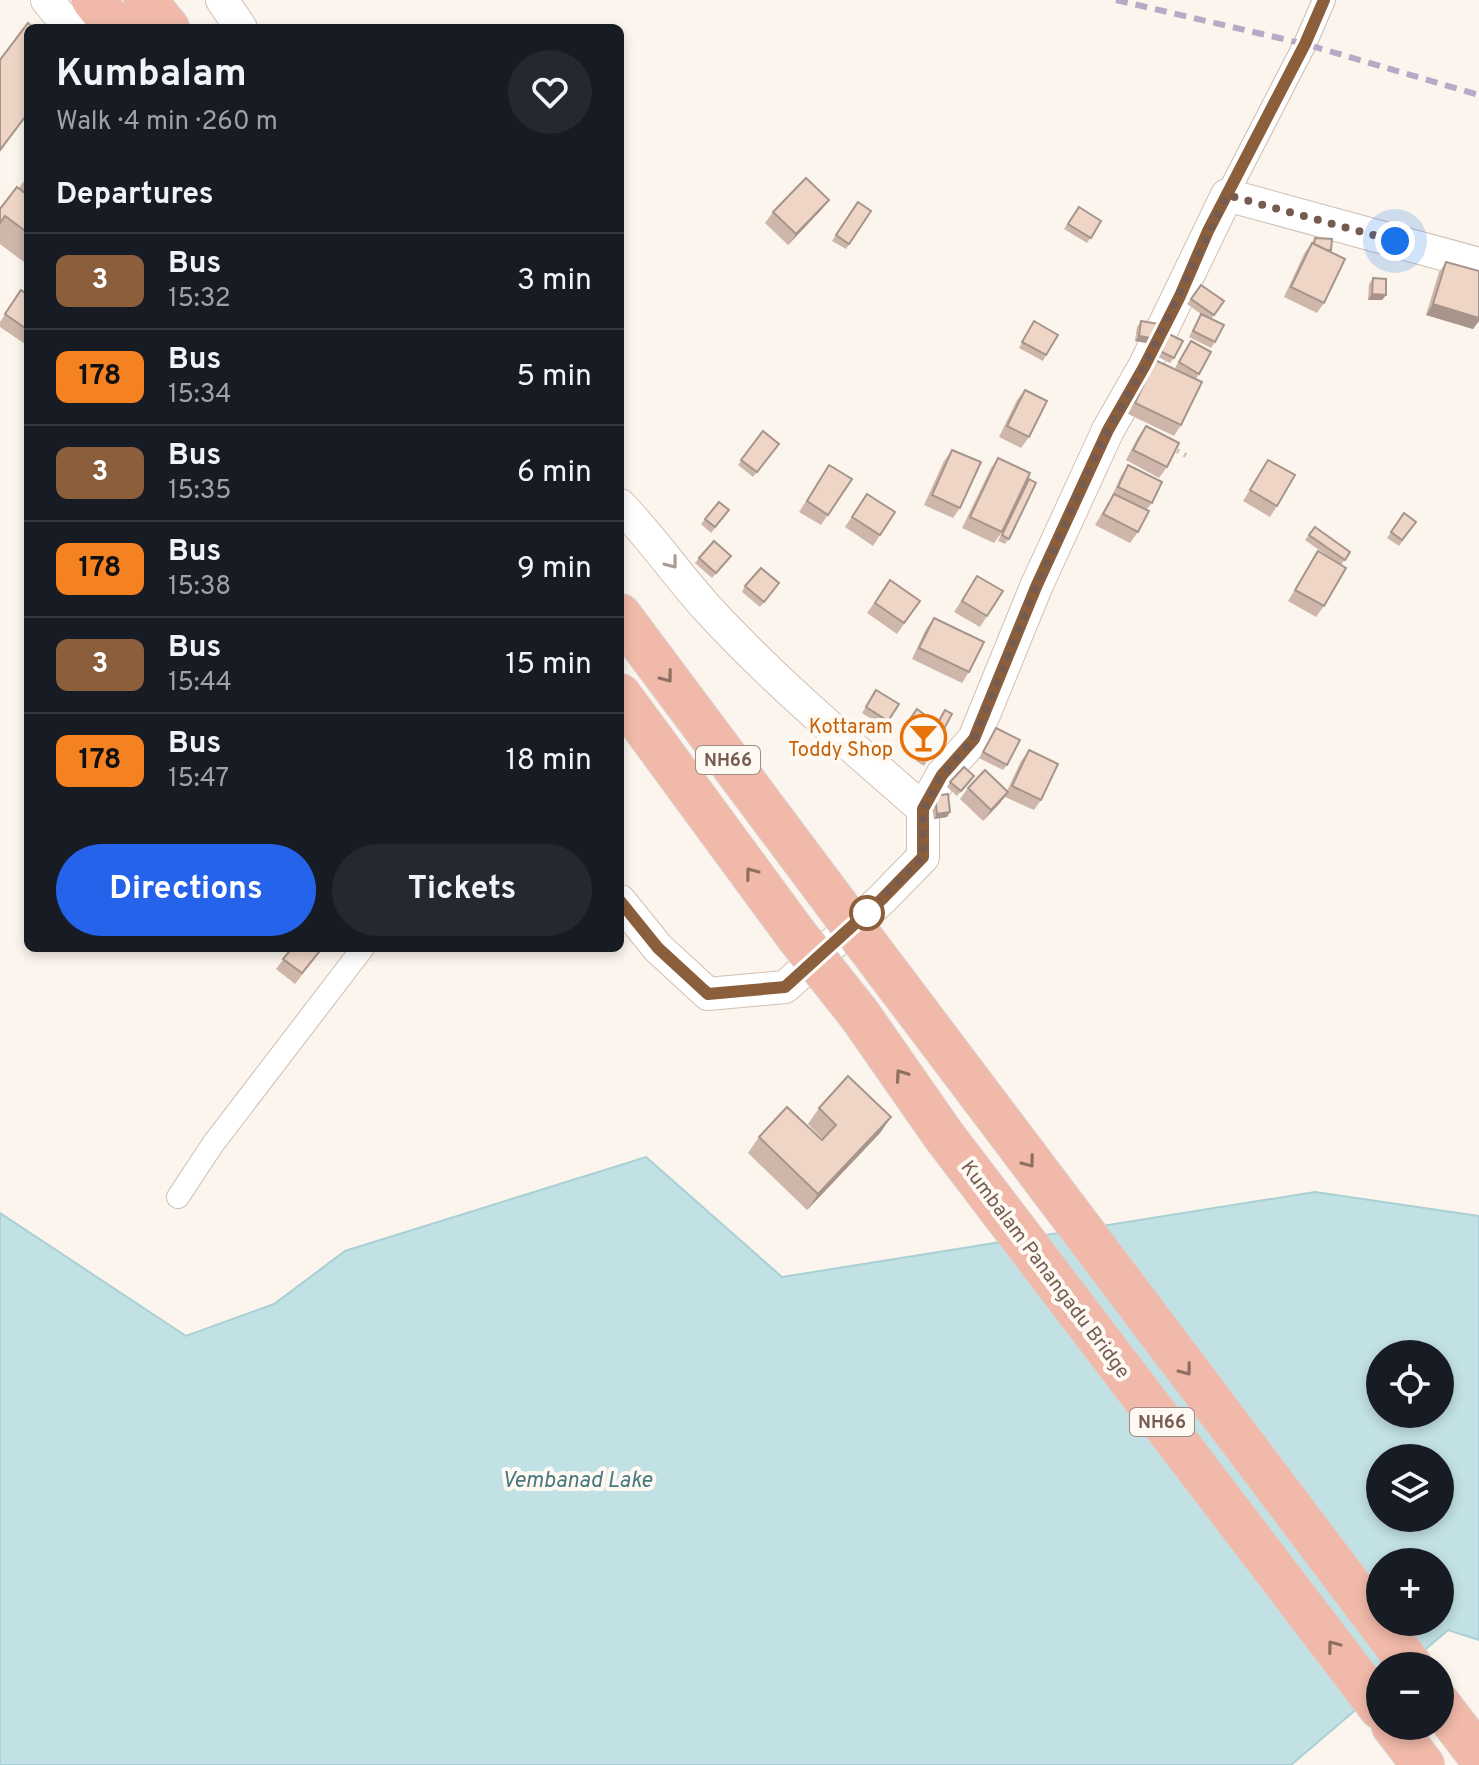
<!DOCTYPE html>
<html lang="en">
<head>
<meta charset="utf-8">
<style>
	:root { --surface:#171b24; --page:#242831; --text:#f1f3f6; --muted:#9ea1a6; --line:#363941; --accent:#2563eb }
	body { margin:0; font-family:Overpass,sans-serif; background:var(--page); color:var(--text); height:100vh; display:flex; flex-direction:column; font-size:30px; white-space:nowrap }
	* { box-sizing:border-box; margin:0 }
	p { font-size:26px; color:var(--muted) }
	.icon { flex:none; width:44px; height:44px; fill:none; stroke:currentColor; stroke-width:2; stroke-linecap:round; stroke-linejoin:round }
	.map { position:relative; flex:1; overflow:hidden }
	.sheet { position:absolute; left:24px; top:24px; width:600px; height:928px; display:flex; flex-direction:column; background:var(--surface); border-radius:12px; box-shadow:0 4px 12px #0003 }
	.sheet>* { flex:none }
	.badge { padding:0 16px; border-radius:12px; font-size:28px; line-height:52px }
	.tools { position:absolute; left:1366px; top:1340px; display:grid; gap:16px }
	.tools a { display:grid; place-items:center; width:88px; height:88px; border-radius:50%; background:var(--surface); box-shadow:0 4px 12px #0003; font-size:40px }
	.you { position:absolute; width:40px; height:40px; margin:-20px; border:6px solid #fff; border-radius:50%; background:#1a73e8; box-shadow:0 0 0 12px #1a73e833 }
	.map>.badge { position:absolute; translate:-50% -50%; box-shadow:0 0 0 4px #fff }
	h2 { padding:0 32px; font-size:30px; line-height:72px }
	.round { display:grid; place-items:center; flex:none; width:84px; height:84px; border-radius:42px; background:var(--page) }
	.head { display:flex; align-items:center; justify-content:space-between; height:136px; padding:0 32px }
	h1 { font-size:38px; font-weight:700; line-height:60px }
	.button { display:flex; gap:16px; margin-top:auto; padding:16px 32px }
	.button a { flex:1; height:92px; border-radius:48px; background:var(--accent); color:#fff; font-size:32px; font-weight:700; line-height:92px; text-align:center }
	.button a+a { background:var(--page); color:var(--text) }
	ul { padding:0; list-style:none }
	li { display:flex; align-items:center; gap:24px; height:96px; padding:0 32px; border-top:2px solid var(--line) }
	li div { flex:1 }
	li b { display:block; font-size:30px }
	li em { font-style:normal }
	li .badge { min-width:88px; font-weight:700; text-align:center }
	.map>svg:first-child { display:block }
</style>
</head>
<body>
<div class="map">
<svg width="1479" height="1765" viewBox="0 0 1479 1765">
	<rect width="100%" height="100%" fill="#fbf5ed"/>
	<path fill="#c2e1e4" stroke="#a9d0d5" stroke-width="2" fill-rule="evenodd" d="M646,1157L782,1277L1315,1192L1479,1216V1640L1448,1630L1406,1666H1380V1689L1291,1765H0V1213L186,1336L274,1304L345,1251ZM1380,1354H1440V1414H1380ZM1380,1458H1440V1518H1380ZM1380,1562H1440V1622H1380Z"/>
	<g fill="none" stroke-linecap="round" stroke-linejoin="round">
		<defs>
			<g id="street">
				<polyline points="1227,195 1305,44 1324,0"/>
				<polyline points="178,1197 213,1144 363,948"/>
			</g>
			<g id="secondary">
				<polyline points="47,0 70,28"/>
				<polyline points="222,0 241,28"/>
				<path d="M620,505C652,538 677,575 707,608C773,680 849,744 923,809V857L882,899L785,987L708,994L658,948L620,901"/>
				<polyline points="923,809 942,775 974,739 1036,587 1108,430 1144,367 1227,195 1479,264"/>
			</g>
			<g id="highway">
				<polyline points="93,0 116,28"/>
				<polyline points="145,0 168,28"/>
				<polyline points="620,615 836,904"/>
				<polyline points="620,695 797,936"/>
				<polyline points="895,982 1411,1666"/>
				<polyline points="859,1014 944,1136 1380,1708"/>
				<polyline points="1440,1705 1479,1756"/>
				<polyline points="1393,1726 1423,1765"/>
			</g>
		</defs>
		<use href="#street" stroke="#cdbdb2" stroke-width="24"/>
		<use href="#secondary" stroke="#d3bfb2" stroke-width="34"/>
		<use href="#highway" stroke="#d9d1ce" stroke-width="44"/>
		<polyline stroke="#d4b8a9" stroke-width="5" stroke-dasharray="2 6" stroke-linecap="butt" points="1170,447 1191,458"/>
		<use href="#street" stroke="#fff" stroke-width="22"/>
		<use href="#secondary" stroke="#fff" stroke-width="32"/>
		<use href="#highway" stroke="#f0b9a9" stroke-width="42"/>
		<polyline stroke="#b8aac6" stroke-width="6" stroke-dasharray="12 8" stroke-linecap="butt" points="1116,0 1305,44 1479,95"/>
		<defs>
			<g id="highway-bridge">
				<polyline points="836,904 895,982"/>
				<polyline points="797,936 859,1014"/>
			</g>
		</defs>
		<use href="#highway-bridge" stroke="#d9d1ce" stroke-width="44" stroke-linecap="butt"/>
		<use href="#highway-bridge" stroke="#f0b9a9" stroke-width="42"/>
	</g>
	<g fill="#ceb7aa">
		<polygon points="28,175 28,265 0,244 0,209 19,188"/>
		<polygon points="829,200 821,210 788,245 765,223 773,212"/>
		<polygon points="858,202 871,211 846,249 832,241"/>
		<polygon points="1079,207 1101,221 1087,243 1064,229"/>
		<polygon points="1315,238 1331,250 1324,303 1317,313 1284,297 1304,254"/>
		<polygon points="1446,262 1479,271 1479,321 1473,329 1426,315 1439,272"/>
		<polygon points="1373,278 1386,295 1382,300 1368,300 1369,284"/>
		<polygon points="1201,285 1224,301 1211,319 1215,342 1211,348 1189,337 1201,314 1187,304"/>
		<polygon points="21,290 28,295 28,346 0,327 0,322"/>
		<polygon points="1034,321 1046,355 1043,361 1019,348"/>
		<polygon points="1141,321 1153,344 1135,341 1137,327"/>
		<polygon points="1169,334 1174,358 1170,363 1156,356"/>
		<polygon points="1187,347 1199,374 1196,379 1181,425 1174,436 1128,414 1148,371 1155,360 1189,376 1175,368"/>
		<polygon points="1025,390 1029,437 1021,448 999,437 1017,400"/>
		<polygon points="1146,426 1167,467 1159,478 1126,460 1138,437"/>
		<polygon points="763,431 779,444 753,477 738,465"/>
		<polygon points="952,450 960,508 953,518 924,505 944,461"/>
		<polygon points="998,458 1002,532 994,543 962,528 991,468"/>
		<polygon points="1268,460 1277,506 1270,517 1243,501"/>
		<polygon points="829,465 852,479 821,525 799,512"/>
		<polygon points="1128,465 1152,503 1146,510 1138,532 1130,543 1095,525 1111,498 1121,476"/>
		<polygon points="1029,479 1009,539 1005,544 998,541"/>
		<polygon points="867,494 895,512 873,546 845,527"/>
		<polygon points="729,510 711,533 701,524 705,519"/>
		<polygon points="1404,513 1416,522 1399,546 1387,538"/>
		<polygon points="1315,527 1350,552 1341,565 1324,606 1316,617 1288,601 1318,551 1336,562 1305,540"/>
		<polygon points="699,558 727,561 712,578 695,563"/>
		<polygon points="977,576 987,616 980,627 954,612"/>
		<polygon points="890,580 920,601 897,634 867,613"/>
		<polygon points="745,586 775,589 760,607 742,592"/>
		<polygon points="934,618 969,672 962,683 912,659 926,629"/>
		<polygon points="876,690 899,704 884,727 862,713"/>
		<polygon points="917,709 933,721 918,742 902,730"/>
		<polygon points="945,710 927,760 924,766 916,761"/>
		<polygon points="996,728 1007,765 1003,770 979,758"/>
		<polygon points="1029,750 1041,800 1034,810 1005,797 983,821 960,799 968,788 1007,791 1021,761"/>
		<polygon points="974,776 957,796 947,787 950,782"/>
		<polygon points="935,796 950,812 947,817 934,819 931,802"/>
		<polygon points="292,948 323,948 295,984 276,969"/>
		<polygon points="819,1108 891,1117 880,1133 807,1210 748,1153 759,1137 822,1140 823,1139 808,1124"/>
	</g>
	<g fill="#a7958b">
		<polygon points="829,200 821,210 788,245 796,234"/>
		<polygon points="1372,294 1386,295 1382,300 1368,300"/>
		<polygon points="1433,304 1479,318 1479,321 1473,329 1426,315"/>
		<polygon points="1139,336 1157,339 1153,344 1135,341"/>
		<polygon points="1008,792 1000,803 983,821 991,810"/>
		<polygon points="950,812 947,817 934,819 937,814"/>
		<polygon points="891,1117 880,1133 807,1210 818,1194"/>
	</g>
	<g fill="#efd5c6" stroke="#a7958b" stroke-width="2">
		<polygon points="28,23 34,28 28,28 28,113 0,150 0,60"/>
		<polygon points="806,178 829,200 796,234 773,212"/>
		<polygon points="17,187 26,194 28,192 28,233 5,216 0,223 0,209"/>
		<polygon points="858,202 871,211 849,244 836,235"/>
		<polygon points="1079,207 1101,221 1091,238 1068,224"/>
		<polygon points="1315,238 1332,239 1331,250 1326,250 1314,244"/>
		<polygon points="1312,243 1345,259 1324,303 1291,287"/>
		<polygon points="1446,262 1479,271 1479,318 1433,304"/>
		<polygon points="1373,278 1386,279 1386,295 1372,294"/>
		<polygon points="1201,285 1224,301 1214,315 1191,299"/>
		<polygon points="21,290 28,295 28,330 5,314"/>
		<polygon points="1201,314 1224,325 1215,342 1193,331"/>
		<polygon points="1034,321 1058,335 1046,355 1022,342"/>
		<polygon points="1141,321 1159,324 1157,339 1139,336"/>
		<polygon points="1169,334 1183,341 1174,358 1160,351"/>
		<polygon points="1191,341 1211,352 1199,374 1179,362"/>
		<polygon points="1155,360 1202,382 1181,425 1135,403"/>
		<polygon points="1025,390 1047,401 1029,437 1007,426"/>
		<polygon points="1146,426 1179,443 1167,467 1133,450"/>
		<polygon points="763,431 779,444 757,472 741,460"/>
		<polygon points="952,450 981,462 960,508 932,495"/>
		<polygon points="998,458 1030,473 1002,532 970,517"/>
		<polygon points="1268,460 1295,475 1277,506 1250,490"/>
		<polygon points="829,465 852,479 828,515 807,501"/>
		<polygon points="1128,465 1162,482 1152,503 1118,487"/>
		<polygon points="1029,479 1036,483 1009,539 1002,535"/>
		<polygon points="867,494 895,512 880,535 852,517"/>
		<polygon points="1114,494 1149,511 1138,532 1103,514"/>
		<polygon points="719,502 729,510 715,527 705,519"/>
		<polygon points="1404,513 1416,522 1402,540 1391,532"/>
		<polygon points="1315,527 1350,552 1345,560 1309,535"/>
		<polygon points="714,541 731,556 716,573 699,558"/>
		<polygon points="1318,551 1346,568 1324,606 1295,590"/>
		<polygon points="761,568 779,583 764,602 745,586"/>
		<polygon points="977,576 1003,591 987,616 962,601"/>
		<polygon points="890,580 920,601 904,623 875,603"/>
		<polygon points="934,618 984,642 969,672 919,648"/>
		<polygon points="876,690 899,704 888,721 866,707"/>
		<polygon points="917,709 933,721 921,736 906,725"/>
		<polygon points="945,710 952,714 927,760 920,756"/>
		<polygon points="996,728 1020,740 1007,765 983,752"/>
		<polygon points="1029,750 1058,764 1041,800 1012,786"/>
		<polygon points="964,767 974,776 961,791 950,782"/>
		<polygon points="985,770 1008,792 991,810 968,788"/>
		<polygon points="948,794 950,812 937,814 935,796"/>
		<polygon points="292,948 322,948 302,973 283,959"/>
		<polygon points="848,1076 891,1117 818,1194 759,1137 787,1107 822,1140 836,1125 819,1108"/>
	</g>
	<defs><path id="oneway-chevron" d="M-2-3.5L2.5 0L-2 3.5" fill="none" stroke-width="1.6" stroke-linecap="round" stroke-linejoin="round" transform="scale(2)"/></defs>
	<use stroke="#ad9d96" href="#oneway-chevron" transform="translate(672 563) rotate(52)"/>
	<g stroke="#8e6f62">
		<use href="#oneway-chevron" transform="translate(667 677) rotate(53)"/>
		<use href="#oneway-chevron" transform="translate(751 873) rotate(-127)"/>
		<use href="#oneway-chevron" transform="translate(901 1075) rotate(-125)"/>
		<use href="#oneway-chevron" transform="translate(1029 1162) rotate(53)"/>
		<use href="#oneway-chevron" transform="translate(1186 1370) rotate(53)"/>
		<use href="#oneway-chevron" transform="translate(1333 1646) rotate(-127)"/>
	</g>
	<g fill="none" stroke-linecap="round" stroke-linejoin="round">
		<defs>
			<polyline id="line" points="620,901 658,948 708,994 785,987 882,899 923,857 923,809 942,775 974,739 1036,587 1108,430 1144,367 1180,296 1208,231 1305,44 1324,0"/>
		</defs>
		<use href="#line" stroke="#fff" stroke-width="18"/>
		<use href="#line" stroke="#8b5e3c" stroke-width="12"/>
		<polyline stroke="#765c50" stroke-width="8" stroke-dasharray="0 14.4" points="867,913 862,917 923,857 923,809 942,775 974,739 1036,587 1108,430 1144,367 1227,195 1395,241"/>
	</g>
	<defs>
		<symbol id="bar-ring" viewBox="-11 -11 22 22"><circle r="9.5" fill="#fef9f3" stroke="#e8710a" stroke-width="1.5"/><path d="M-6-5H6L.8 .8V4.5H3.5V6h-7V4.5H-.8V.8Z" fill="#e8710a"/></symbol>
	</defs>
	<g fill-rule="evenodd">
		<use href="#bar-ring" x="898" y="712" width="51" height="51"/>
	</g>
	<circle fill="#fff" stroke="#8b5e3c" stroke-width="4" cx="867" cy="913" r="16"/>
	<g text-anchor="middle" stroke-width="8" stroke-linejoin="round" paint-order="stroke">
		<g fill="#fef9f3" stroke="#9f8b81" stroke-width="2">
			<rect x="696" y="746" width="64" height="28" rx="6"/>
			<rect x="1130" y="1408" width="64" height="28" rx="6"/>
		</g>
		<g font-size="18" font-weight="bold" fill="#765c50">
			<text x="728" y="766">NH66</text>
			<text x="1162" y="1428">NH66</text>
		</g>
		<g font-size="20" fill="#c56008" stroke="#fef9f3" text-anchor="end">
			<text x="893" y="733">Kottaram<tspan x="893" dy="23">Toddy Shop</tspan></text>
		</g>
		<g font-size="20" fill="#765c50" stroke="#fef9f3">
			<text transform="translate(1046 1269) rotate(53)" y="7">Kumbalam Panangadu Bridge</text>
		</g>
		<g font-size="22" font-style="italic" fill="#48787f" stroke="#fef9f3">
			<text x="577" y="1487">Vembanad Lake</text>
		</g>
	</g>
</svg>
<div class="tools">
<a><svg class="icon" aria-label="locate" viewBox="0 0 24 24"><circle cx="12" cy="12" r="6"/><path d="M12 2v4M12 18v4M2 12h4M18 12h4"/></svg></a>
<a><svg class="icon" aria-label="layers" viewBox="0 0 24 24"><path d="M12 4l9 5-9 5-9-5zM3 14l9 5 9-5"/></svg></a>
<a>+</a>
<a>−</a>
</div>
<div class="you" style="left:1395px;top:241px"></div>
<section class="sheet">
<div class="head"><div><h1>Kumbalam</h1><p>Walk · 4 min · 260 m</p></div><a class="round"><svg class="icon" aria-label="heart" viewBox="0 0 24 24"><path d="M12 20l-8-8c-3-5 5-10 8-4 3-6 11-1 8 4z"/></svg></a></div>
<h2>Departures</h2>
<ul>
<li><span class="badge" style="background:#8b5e3c;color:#fff">3</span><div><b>Bus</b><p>15:32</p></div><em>3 min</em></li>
<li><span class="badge" style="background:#f58220;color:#111">178</span><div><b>Bus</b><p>15:34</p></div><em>5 min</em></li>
<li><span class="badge" style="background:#8b5e3c;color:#fff">3</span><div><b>Bus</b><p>15:35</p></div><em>6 min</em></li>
<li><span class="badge" style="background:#f58220;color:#111">178</span><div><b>Bus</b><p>15:38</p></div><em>9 min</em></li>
<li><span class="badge" style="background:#8b5e3c;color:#fff">3</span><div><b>Bus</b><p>15:44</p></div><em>15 min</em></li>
<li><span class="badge" style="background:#f58220;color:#111">178</span><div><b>Bus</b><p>15:47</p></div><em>18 min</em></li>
</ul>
<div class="button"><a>Directions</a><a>Tickets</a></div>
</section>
</div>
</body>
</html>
